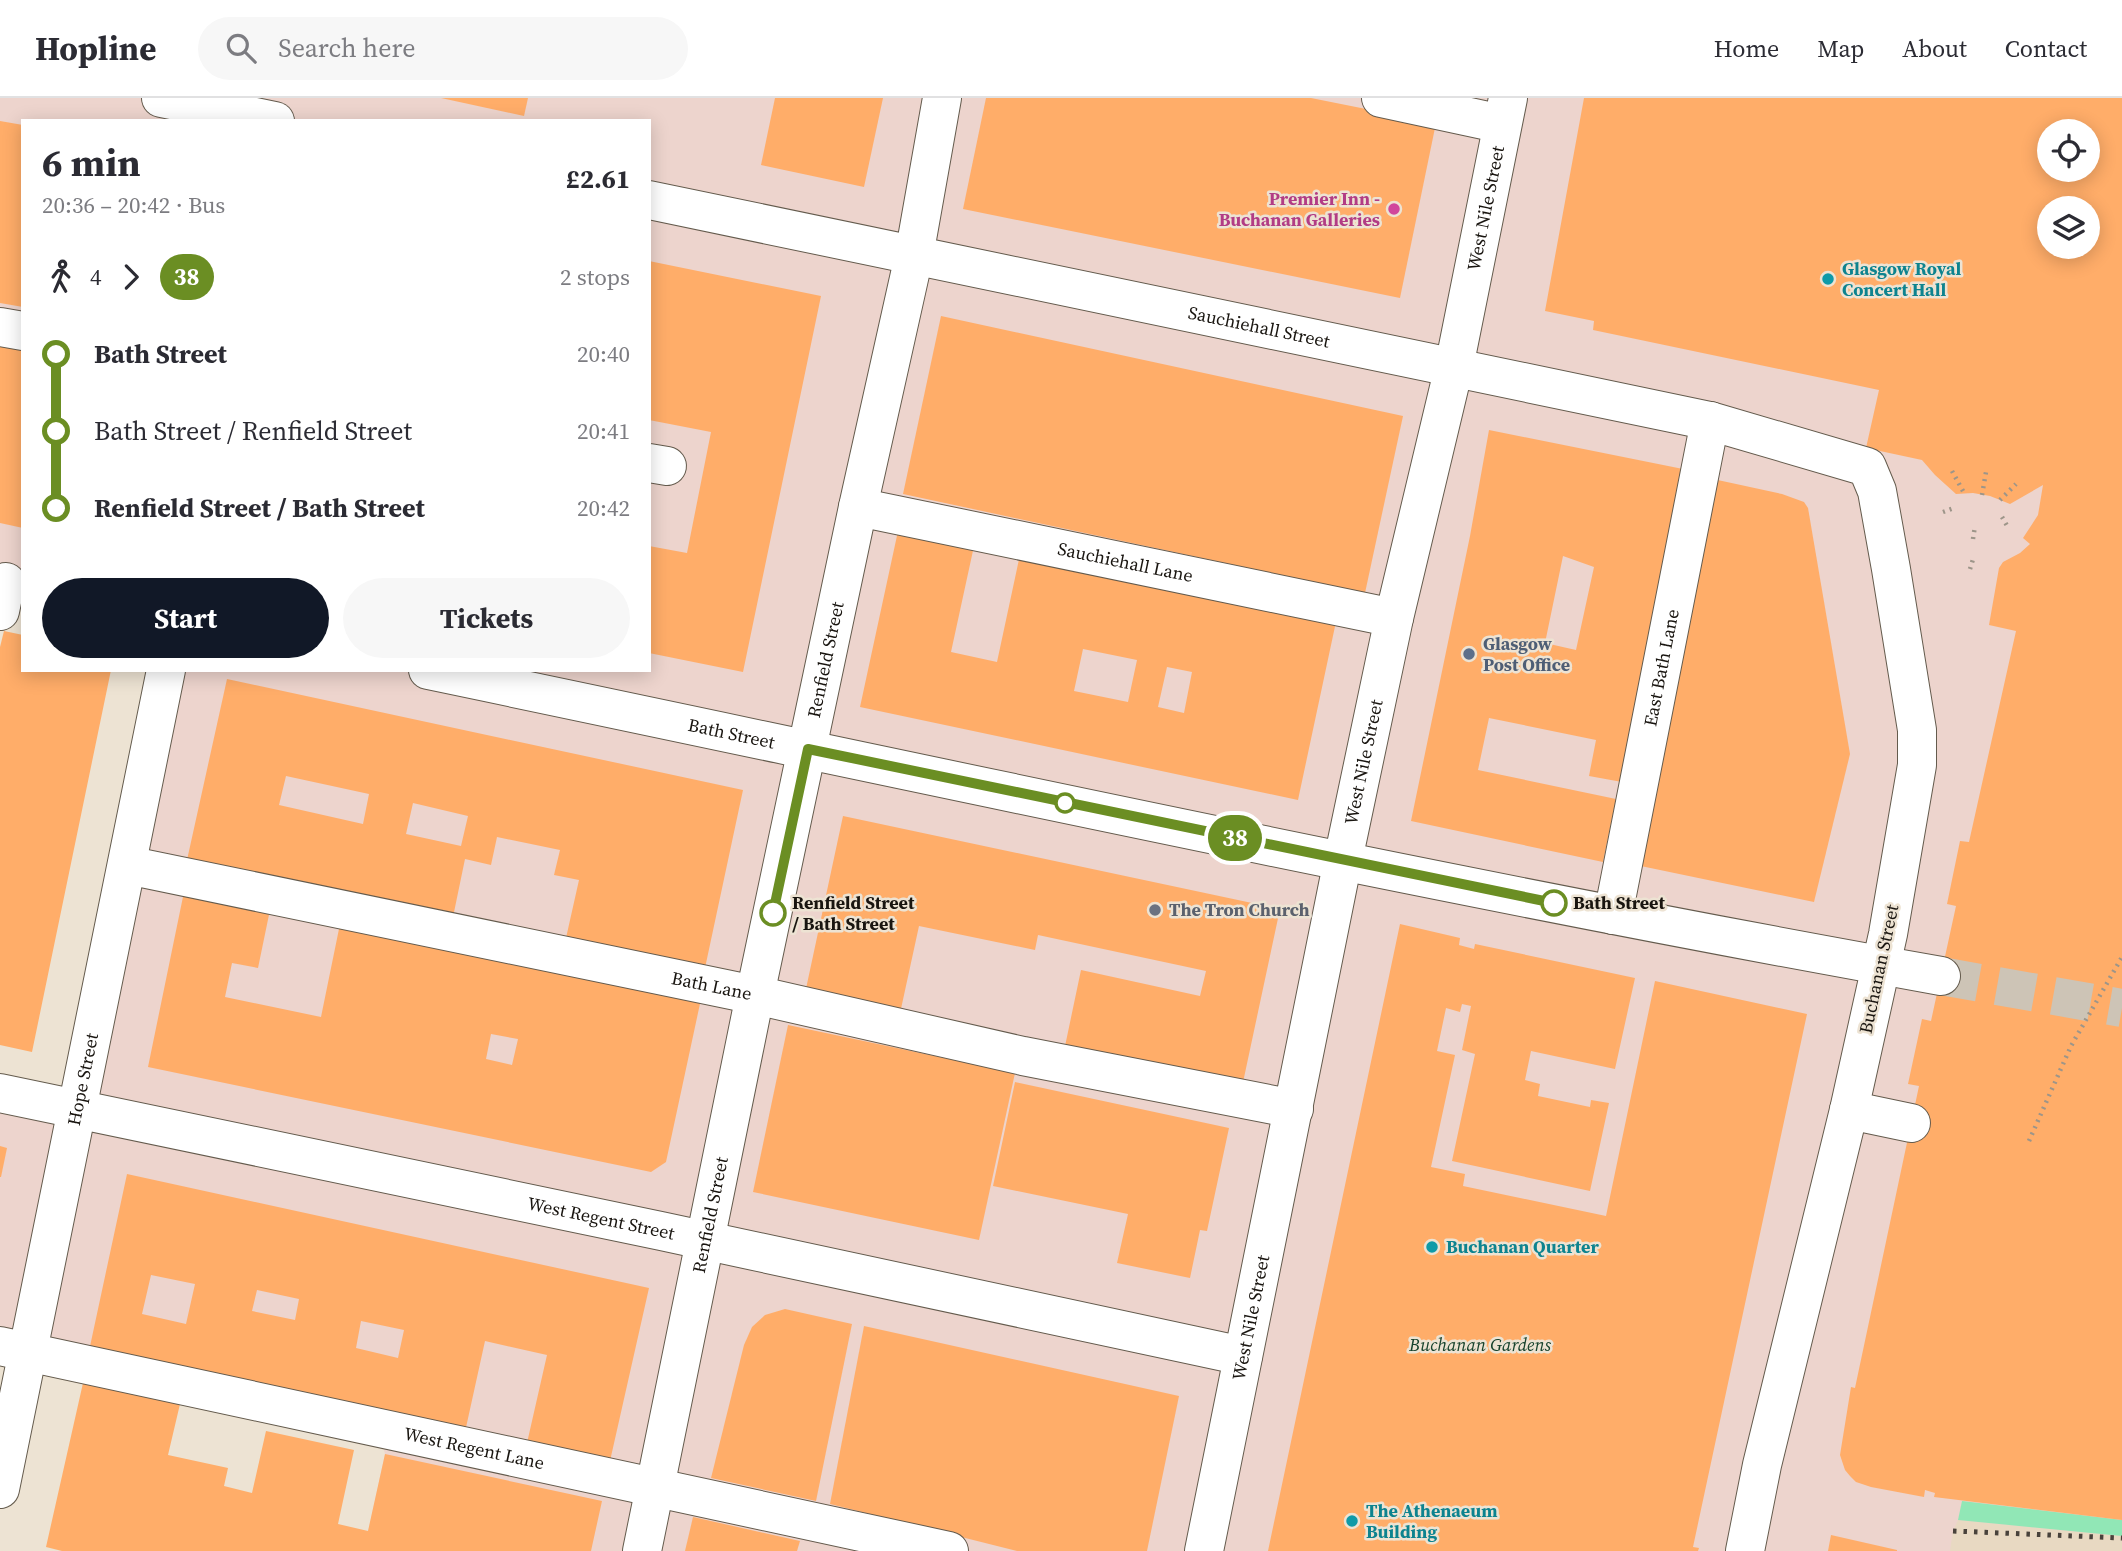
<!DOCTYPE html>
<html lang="en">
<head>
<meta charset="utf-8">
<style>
	:root { --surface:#fff; --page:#f7f7f7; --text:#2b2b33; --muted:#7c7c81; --line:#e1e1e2; --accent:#111827 }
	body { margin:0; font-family:"Source Serif 4",serif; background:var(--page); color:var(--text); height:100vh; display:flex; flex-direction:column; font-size:26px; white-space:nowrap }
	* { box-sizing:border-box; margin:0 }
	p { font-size:23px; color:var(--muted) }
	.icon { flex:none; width:38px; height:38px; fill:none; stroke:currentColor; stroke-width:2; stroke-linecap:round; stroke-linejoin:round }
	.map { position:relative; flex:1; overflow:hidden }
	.panel { position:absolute; left:21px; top:21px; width:630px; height:553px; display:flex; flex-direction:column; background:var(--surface); border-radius:0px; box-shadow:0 4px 18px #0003 }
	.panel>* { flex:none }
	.badge { padding:0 14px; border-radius:23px; font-size:24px; line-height:46px }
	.tools { position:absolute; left:2037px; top:21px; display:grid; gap:14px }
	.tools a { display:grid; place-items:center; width:63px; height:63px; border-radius:50%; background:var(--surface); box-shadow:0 4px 18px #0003; font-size:35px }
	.map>.badge { position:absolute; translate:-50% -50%; box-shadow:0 0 0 4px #fff }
	.legs { display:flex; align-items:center; gap:10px; height:77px; padding:0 21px; font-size:23px }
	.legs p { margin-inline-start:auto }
	.head { display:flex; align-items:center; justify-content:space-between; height:119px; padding:0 21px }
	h1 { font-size:38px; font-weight:700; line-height:52px }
	.primary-button { display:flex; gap:14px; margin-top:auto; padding:14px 21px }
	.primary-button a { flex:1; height:80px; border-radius:42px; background:var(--accent); color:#fff; font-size:28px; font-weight:700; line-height:80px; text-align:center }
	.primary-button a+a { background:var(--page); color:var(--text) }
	ul { padding:0 21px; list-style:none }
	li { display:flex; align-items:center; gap:24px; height:77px; font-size:26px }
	li i { display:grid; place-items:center; width:10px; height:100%; margin:0 9px; background:currentColor }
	li i::after { content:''; width:18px; height:18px; margin:-9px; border:5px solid; border-radius:50%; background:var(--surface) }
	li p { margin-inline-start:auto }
	li:first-child i { background:linear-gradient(#0000 50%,currentColor 0) }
	li:last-child i { background:linear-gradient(currentColor 50%,#0000 0) }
	header { display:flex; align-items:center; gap:42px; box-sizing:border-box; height:98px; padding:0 35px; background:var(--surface); border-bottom:2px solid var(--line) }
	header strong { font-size:33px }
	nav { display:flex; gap:38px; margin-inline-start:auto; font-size:24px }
	.search { width:490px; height:63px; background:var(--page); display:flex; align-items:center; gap:18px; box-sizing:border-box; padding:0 24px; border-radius:38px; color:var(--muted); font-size:26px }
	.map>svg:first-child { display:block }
</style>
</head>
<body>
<header>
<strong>Hopline</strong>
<div class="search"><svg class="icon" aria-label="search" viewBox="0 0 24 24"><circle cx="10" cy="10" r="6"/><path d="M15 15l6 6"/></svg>Search here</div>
<nav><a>Home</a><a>Map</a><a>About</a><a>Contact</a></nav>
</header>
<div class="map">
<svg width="2122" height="1453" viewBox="0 0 2122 1453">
	<rect width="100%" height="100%" fill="#ede3d3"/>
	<path fill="#edd4cd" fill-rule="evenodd" d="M0,0H2122V1453H364L385,1356L378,1330L0,1248V995L76,1012L166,572H649V23H23V487L0,482ZM2049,33H2088V72H2049ZM2049,110H2088V149H2049Z"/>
	<polygon fill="#e8d9c2" points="1958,1422 2122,1438 2122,1453 1950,1453 1953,1433"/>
	<polygon fill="#91e7b6" points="1962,1403 2122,1422 2122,1438 1958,1422"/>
	<g fill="#ffad69" fill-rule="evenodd">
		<polygon points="441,0 528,0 524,18"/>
		<polygon points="775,0 883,0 864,89 761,67"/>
		<polygon points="986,0 1311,0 1436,25 1400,200 963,111"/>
		<path d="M1584,0H2122V1422L1934,1399L1935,1395L1925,1392L1924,1399L1871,1389L1856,1384L1850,1378L1845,1372L1840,1357L1851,1289L1855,1290L1919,988L1908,986L1922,921L1931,923L1956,808L1947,806L1960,743L1969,744L2016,533L1989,527L1999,470L2003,464L2020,455L2030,446L2023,440L2038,417L2043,387L2010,406L1990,398L1973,395L1956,396L1935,377L1922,362L1866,350L1879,292L1593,232L1594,223L1545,213ZM2049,33H2088V72H2049ZM2049,110H2088V149H2049Z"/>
		<polygon points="0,23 23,27 23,209 0,205"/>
		<polygon points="649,163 821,198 743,574 649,555 649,448 687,455 711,334 649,322"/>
		<polygon points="941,218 1403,318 1365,495 903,396"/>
		<polygon points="0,247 23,251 23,430 0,425"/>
		<path d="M1489,332L1683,371L1622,684L1589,678L1596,642L1489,620L1478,672L1616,701L1603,764L1411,723L1470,438ZM1563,458L1594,469L1576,552L1545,545Z"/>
		<polygon points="1713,381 1782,396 1804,404 1808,410 1850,656 1814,804 1636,767"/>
		<path d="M898,433L974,448L951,554L997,564L1021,452L1337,519L1298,702L860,609ZM1083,551L1137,562L1128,604L1074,593ZM1167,569L1192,574L1184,615L1158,609Z"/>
		<polygon points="4,533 23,537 23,572 111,572 32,954 0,947 0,549"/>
		<path d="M227,581L743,692L705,870L566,840L579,782L554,777L560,752L497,739L491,767L465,761L453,819L187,762ZM286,678L369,696L363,726L279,707ZM413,705L468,718L461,748L406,736Z"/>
		<polygon points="843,718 1280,811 1242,989 1064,953 1081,872 1200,898 1206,873 1038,837 1035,852 919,828 899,920 804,900"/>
		<path d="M185,789L271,807L258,870L232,865L225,899L321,919L340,826L701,901L666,1064L651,1074L148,969ZM491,936L518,941L512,967L486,961Z"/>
		<polygon points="1400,826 1460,840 1459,847 1474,851 1475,846 1635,880 1615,971 1531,953 1525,982 1540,986 1538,998 1590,1009 1591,1002 1609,1005 1590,1093 1452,1063 1475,956 1462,952 1471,908 1462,906 1460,914 1446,910 1437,953 1455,957 1431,1069 1465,1076 1463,1088 1606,1118 1655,883 1807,916 1693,1449 1699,1450 1698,1453 1268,1453"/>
		<polygon points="788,927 1015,975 979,1142 753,1094"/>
		<polygon points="1015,984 1229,1030 1207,1133 1200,1132 1190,1180 1117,1165 1128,1116 993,1088"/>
		<polygon points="0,1048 7,1050 1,1079 0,1079"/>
		<path d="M127,1076L649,1190L610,1363L527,1345L547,1257L485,1243L465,1334L89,1253ZM151,1177L195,1186L186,1226L142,1216ZM257,1192L299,1201L295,1222L252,1213ZM361,1223L404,1232L398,1260L356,1250Z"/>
		<polygon points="785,1211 852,1226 816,1403 711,1380 744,1247 752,1229 765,1217"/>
		<polygon points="864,1228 1179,1298 1147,1453 1017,1453 830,1406"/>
		<polygon points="83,1285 180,1306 168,1357 228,1370 224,1388 252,1395 266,1333 354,1352 338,1426 368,1433 385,1356 602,1403 591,1453 62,1453 46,1449"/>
		<polygon points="693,1419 800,1443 797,1453 685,1453"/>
		<polygon points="1831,1437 1897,1452 1897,1453 1828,1453"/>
	</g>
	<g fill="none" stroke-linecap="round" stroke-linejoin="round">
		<polyline stroke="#cdc4b6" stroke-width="38" stroke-dasharray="38 19" stroke-linecap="butt" points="1941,878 2122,910"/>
		<defs>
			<g id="minor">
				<polyline points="161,0 275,23"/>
				<polyline points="1381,0 1502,26"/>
				<path id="s1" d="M649,102L1710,323L1867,369L1877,393L1891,471L1917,632V667L1888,836L1849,1012L1762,1367L1745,1453"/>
				<polyline points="0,229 23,233"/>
				<polyline points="649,365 667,368"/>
				<path id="s2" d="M858,409L1394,520"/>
				<polyline points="0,513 6,484"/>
				<path id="s3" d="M428,572C932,677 1435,788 1941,878"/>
				<path id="s4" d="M127,767L755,897L1023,958L1294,1011"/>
				<path id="s5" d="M1613,817L1710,323"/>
				<path id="s6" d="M0,995L661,1133L1243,1258"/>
				<polyline points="1849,1012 1911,1025"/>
				<path id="s7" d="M0,1248L949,1453"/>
				<path id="s8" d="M0,1391L166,572"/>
				<path id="s9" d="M642,1453L755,897L858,409L914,158L942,0"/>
				<path id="s10" d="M1204,1453L1343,762L1394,520L1454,269L1508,0"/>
			</g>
		</defs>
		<use href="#minor" stroke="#645b4d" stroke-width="40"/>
		<g stroke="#9d9589" stroke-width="4.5" stroke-dasharray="2 5" stroke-linecap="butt">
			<polyline points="1952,373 1964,395"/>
			<polyline points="1982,397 1986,374"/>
			<polyline points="2000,402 2016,386"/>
			<polyline points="1943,414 1954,410"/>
			<polyline points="2002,419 2009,431"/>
			<polyline points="1973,441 1975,428"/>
			<polyline points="1970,471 1974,458"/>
			<polyline points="2029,1043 2071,948 2122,859"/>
		</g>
		<use href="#minor" stroke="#fff" stroke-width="38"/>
		<polyline stroke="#48423b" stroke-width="5" stroke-dasharray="3.5 7" stroke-linecap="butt" points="1953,1433 2122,1440"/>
	</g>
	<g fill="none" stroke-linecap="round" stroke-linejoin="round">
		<defs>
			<polyline id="line-1" points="773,815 808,651 1554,805"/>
		</defs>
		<use href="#line-1" stroke="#fff" stroke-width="16"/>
		<use href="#line-1" stroke="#6b8e23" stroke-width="10"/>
	</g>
	<circle fill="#d1479c" stroke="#ede3d3" stroke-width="2.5" cx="1394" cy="111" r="7"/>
	<g fill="#0f9aa8" stroke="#ede3d3" stroke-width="2.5">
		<circle cx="1828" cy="181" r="7"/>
		<circle cx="1432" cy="1149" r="7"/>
		<circle cx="1352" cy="1423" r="7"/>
	</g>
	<circle fill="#5c6f8a" stroke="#ede3d3" stroke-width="2.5" cx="1469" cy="556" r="7"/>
	<g fill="#fff" stroke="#6b8e23" stroke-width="3.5">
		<circle cx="1065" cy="705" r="9"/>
		<circle cx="1554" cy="805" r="12"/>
		<circle cx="773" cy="815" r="12"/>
	</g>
	<circle fill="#6b7280" stroke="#ede3d3" stroke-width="2.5" cx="1155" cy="812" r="7"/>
	<g text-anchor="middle" stroke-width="5" stroke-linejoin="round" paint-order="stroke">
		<g font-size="18" font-weight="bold" fill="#b23c85" stroke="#ede3d3" text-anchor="end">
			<text x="1380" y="107">Premier Inn -<tspan x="1380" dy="21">Buchanan Galleries</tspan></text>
		</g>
		<g font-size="18" fill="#191510" stroke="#ede3d3">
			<text dy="6" stroke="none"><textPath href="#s10" startOffset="1372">West Nile Street</textPath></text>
			<text dy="6" stroke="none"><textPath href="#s1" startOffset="623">Sauchiehall Street</textPath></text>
			<text dy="6" stroke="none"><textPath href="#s2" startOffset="273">Sauchiehall Lane</textPath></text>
			<text dy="6" stroke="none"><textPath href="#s9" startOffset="910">Renfield Street</textPath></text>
			<text dy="6" stroke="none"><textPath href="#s5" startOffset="252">East Bath Lane</textPath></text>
			<text dy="6" stroke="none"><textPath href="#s3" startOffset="310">Bath Street</textPath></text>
			<text dy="6" stroke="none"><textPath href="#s10" startOffset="805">West Nile Street</textPath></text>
			<text transform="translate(1879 871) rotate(-78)" y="6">Buchanan Street</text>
			<text dy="6" stroke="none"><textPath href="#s4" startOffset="597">Bath Lane</textPath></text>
			<text dy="6" stroke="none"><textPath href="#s8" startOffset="418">Hope Street</textPath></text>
			<text dy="6" stroke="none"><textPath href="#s9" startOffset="343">Renfield Street</textPath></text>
			<text dy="6" stroke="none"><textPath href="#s6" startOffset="614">West Regent Street</textPath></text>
			<text dy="6" stroke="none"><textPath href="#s10" startOffset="238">West Nile Street</textPath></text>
			<text dy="6" stroke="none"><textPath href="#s7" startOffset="485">West Regent Lane</textPath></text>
		</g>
		<g font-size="18" font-weight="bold" fill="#0d838f" stroke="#ede3d3" text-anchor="start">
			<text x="1842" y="177">Glasgow Royal<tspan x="1842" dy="21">Concert Hall</tspan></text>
			<text x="1446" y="1155">Buchanan Quarter</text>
			<text x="1366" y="1419">The Athenaeum<tspan x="1366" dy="21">Building</tspan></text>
		</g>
		<g font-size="18" font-weight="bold" fill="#4e5e75" stroke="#ede3d3" text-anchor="start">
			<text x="1483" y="552">Glasgow<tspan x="1483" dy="21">Post Office</tspan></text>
		</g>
		<g font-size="18" font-weight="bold" fill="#191510" stroke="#ede3d3" text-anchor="start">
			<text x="792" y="811">Renfield Street<tspan x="792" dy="21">/ Bath Street</tspan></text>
			<text x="1573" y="811">Bath Street</text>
		</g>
		<g font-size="18" font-weight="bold" fill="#5b616d" stroke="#ede3d3" text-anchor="start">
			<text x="1169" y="818">The Tron Church</text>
		</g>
		<g font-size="18" font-style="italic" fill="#17432d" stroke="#ede3d3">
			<text x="1480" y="1253">Buchanan Gardens</text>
		</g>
	</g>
</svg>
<div class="tools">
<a><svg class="icon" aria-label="locate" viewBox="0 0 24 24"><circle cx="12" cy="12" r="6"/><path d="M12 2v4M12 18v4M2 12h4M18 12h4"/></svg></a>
<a><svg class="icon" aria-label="layers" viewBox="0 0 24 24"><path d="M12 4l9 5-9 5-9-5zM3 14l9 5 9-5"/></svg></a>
</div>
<b class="badge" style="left:1235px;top:740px;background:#6b8e23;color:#fff">38</b>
<section class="panel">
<div class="head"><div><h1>6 min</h1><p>20:36 – 20:42 · Bus</p></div><b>£2.61</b></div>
<div class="legs"><svg class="icon" aria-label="walk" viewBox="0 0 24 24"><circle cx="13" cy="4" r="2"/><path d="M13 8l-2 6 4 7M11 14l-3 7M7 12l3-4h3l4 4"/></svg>4<svg class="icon" aria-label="forward" viewBox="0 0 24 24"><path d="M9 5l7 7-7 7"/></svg><b class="badge" style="background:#6b8e23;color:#fff">38</b><p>2 stops</p></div>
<ul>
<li><i style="color:#6b8e23"></i><b>Bath Street</b><p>20:40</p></li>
<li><i style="color:#6b8e23"></i><span>Bath Street / Renfield Street</span><p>20:41</p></li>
<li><i style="color:#6b8e23"></i><b>Renfield Street / Bath Street</b><p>20:42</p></li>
</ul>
<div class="primary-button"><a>Start</a><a>Tickets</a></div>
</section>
</div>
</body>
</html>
